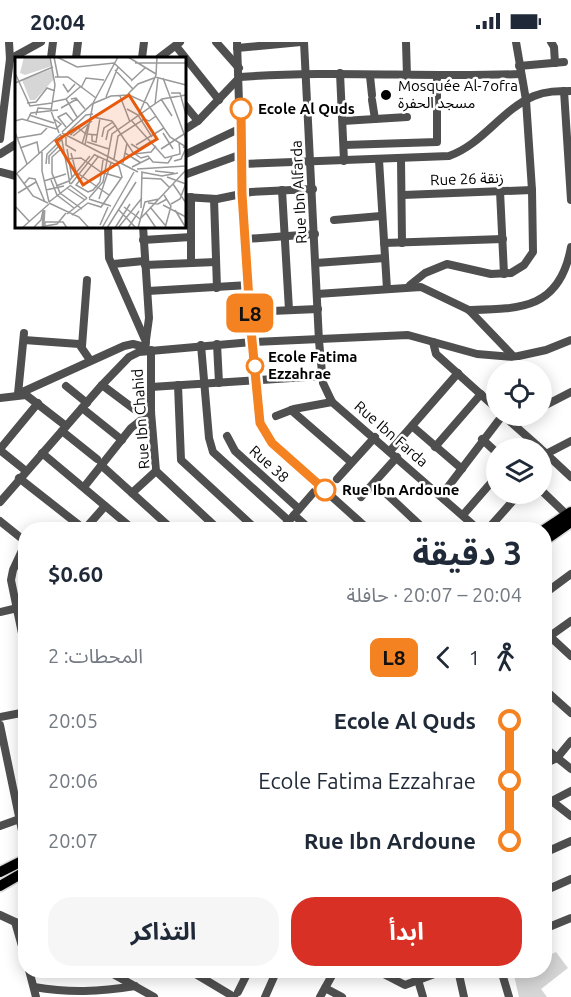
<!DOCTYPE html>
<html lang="ar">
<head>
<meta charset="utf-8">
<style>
	:root { --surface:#fff; --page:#f6f6f7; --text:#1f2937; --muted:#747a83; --accent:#d93025 }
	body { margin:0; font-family:Ubuntu,"Noto Sans Arabic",sans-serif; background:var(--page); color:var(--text); direction:rtl; height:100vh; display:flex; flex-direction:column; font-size:22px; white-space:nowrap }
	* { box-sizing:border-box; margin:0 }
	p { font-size:20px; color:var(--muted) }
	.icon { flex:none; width:33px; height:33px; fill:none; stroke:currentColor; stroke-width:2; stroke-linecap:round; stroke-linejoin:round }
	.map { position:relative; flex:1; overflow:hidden; direction:ltr }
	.panel { position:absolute; left:18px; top:480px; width:534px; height:456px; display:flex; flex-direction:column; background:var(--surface); border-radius:24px; box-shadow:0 3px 15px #0003; direction:rtl }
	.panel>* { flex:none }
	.badge { padding:0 12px; border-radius:9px; font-size:21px; line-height:39px }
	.controls { position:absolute; left:486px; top:318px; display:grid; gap:12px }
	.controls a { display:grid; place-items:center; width:66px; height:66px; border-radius:50%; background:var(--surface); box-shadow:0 3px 15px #0003; font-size:30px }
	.map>.badge { position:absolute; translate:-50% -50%; box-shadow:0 0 0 3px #fff }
	.legs { display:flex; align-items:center; gap:9px; height:66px; padding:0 30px; font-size:20px }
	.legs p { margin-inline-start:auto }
	.summary { display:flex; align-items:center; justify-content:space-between; height:102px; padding:0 30px }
	h1 { font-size:33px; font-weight:700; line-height:45px }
	.action { display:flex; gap:12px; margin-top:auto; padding:12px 30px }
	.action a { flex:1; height:69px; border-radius:24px; background:var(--accent); color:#fff; font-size:24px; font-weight:700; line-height:69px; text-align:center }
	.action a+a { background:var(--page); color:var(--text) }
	ul { padding:0 30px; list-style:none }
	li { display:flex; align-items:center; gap:21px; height:60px; font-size:22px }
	li i { display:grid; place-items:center; width:9px; height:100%; margin:0 8px; background:currentColor }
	li i::after { content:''; width:15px; height:15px; margin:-8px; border:4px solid; border-radius:50%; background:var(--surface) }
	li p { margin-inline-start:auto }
	li:first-child i { background:linear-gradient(#0000 50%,currentColor 0) }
	li:last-child i { background:linear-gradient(currentColor 50%,#0000 0) }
	.status { display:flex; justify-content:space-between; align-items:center; height:42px; padding:0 30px; background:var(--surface); direction:ltr }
	.status svg { height:16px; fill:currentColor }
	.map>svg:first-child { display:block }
</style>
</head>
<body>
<div class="status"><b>20:04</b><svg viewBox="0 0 49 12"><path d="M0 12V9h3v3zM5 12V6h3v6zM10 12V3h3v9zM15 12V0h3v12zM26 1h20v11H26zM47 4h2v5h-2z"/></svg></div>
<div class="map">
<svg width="571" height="955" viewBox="0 0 571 955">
	<rect width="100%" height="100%" fill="#fff"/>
	<polygon fill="#d6d6d6" points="556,910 568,926 541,947 547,955 519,955 513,929 544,928 545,915"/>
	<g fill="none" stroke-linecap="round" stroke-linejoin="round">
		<defs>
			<g id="major">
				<polyline points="544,488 571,470"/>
				<polyline points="544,499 571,480"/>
				<polyline points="0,830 26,817"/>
				<polyline points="0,844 26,829"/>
			</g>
		</defs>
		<use href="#major" stroke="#dbdbdb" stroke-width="13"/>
		<g stroke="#4f4f4f" stroke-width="8">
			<polyline points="216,0 239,26"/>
			<polyline points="237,0 242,152 251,288 260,381 272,401 369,488"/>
			<polyline points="304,0 319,299 323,341 332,360 479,488"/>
			<polyline points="406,0 407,34"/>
			<polyline points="551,0 554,5 555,21"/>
			<polyline points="176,4 219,58"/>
			<polyline points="237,6 301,0"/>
			<polyline points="51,16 53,0"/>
			<polyline points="76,16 78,0"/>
			<polyline points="142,16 144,0"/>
			<polyline points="159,16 180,0"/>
			<polyline points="10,17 41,0"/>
			<polyline points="519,24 564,20"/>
			<polyline points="340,31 344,119"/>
			<polyline points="370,34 372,53"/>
			<polyline points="564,49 571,158"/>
			<polyline points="372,58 375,77"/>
			<polyline points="184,62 198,79"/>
			<polyline points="343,79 407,75"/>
			<path d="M184,88L198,79L240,35C334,28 426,36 520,32"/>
			<polyline points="0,97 10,17 9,0"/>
			<polyline points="344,103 437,100 437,33"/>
			<polyline points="0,112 16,102"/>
			<polyline points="184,113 241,86"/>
			<polyline points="401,117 402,201"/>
			<polyline points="379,118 387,247"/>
			<path d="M242,122L449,114C483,102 501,68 534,54C546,49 558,49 571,49"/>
			<polyline points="0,130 16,134"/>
			<polyline points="184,133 242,112"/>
			<polyline points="282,148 289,268"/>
			<polyline points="500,149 504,232"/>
			<polyline points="403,153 532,148"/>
			<polyline points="184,155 217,157 251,150 313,147"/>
			<polyline points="191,155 191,221"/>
			<polyline points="214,157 217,246"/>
			<polyline points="334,178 381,174"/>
			<polyline points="108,184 109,216 146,300 145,309"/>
			<polyline points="143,184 149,276 146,298"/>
			<polyline points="246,197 315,192"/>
			<polyline points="143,198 191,195"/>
			<polyline points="384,201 503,197"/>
			<polyline points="316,221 385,216"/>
			<polyline points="113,222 144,219"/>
			<polyline points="145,223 216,220"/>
			<polyline points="410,243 425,231 447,222 491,232 511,231 524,223 533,210 532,148 526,58 516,0"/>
			<polyline points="148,249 249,243"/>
			<polyline points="317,252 421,245 469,268 514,315"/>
			<path d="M469,268C521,267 560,267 571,205"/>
			<polyline points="250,270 318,267"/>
			<polyline points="24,298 79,302 90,318"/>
			<polyline points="433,300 436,312 496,366"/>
			<polyline points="217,302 219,341"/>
			<polyline points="201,303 209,396 213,410 289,479"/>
			<polyline points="82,304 87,238"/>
			<polyline points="151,308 151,370 156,429 219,488"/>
			<polyline points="102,343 134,367"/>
			<polyline points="178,343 181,418 257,488"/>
			<polyline points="66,344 87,361"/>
			<polyline points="151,345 322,334"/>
			<polyline points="18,352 124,304 133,302 145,305"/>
			<polyline points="18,352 24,291"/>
			<polyline points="0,356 26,353 66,384"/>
			<polyline points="542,365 571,350"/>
			<polyline points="82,366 122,398"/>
			<polyline points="291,368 351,420"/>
			<polyline points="276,374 294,367 332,360"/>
			<polyline points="504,374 540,406"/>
			<polyline points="511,380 524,374"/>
			<polyline points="412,384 462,427"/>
			<polyline points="62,389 97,417"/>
			<polyline points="227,394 235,409 299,467"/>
			<polyline points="482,397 496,410"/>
			<polyline points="435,405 481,352"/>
			<polyline points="521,406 529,397"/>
			<polyline points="0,407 38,361"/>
			<polyline points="0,408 26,429"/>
			<polyline points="542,408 571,435"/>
			<polyline points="390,409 458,331"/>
			<polyline points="42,411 134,488"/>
			<polyline points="546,412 571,399"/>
			<polyline points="101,423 173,488"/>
			<polyline points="19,436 84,487"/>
			<polyline points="337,437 375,395"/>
			<polyline points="375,441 425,488"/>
			<polyline points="84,445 131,386 151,370"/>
			<polyline points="542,449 567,473"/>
			<polyline points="132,451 156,429"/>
			<polyline points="441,454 502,374"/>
			<polyline points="361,455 397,415"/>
			<polyline points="0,460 102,343 129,315 139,310 252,300 408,293 477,312 514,315 546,308 571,298"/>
			<polyline points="294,473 311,488"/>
			<polyline points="463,473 496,435"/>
			<polyline points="0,479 26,500"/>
			<polyline points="84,488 105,464"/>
			<polyline points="281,488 320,443"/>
			<polyline points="487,488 519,452"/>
			<polyline points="26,500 13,528 11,538 26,611"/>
			<polyline points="544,552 571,532"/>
			<polyline points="0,570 26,564"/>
			<polyline points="544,589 571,614"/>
			<polyline points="550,594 571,579"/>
			<polyline points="544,647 571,671"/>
			<polyline points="0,675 26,670"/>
			<polyline points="0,683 26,808"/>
			<polyline points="544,705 571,727"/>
			<polyline points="544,722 557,716 571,699"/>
			<polyline points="553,760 571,774"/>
			<polyline points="544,763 571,749"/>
			<polyline points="0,784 25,775"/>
			<polyline points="544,811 571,799"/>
			<polyline points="544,849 571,837"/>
			<polyline points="0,873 26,885"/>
			<polyline points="15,880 26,918"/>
			<polyline points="544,887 571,876"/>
			<polyline points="29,928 36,955"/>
			<polyline points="106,928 154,955"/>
			<polyline points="189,928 234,955"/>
			<polyline points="376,928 405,943 445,928"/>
			<polyline points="415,928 423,955"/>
			<polyline points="458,928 464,955"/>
			<polyline points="501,928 509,955"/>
			<path d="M34,945C69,951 99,950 135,944"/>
			<polyline points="325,946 342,955"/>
			<polyline points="238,950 249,928"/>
			<polyline points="265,955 277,928"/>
			<polyline points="320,955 335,928"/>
		</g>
		<use href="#major" stroke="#000" stroke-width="10"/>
	</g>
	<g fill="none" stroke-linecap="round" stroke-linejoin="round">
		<defs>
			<polyline id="line-1" points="241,67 242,152 251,288 260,381 272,401 325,448"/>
		</defs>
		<use href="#line-1" stroke="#fff" stroke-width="14"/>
		<use href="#line-1" stroke="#f58220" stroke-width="9"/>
	</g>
	<circle fill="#000" stroke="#fff" stroke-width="2" cx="386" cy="53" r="6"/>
	<g fill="#fff" stroke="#f58220" stroke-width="3">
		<circle cx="241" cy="67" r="10"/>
		<circle cx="255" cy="324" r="8"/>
		<circle cx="325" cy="448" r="10"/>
	</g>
	<g text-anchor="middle" stroke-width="5" stroke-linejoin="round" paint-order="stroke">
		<g font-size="15" fill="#000" stroke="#fff" text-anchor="start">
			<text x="398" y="49">Mosquée Al-7ofra<tspan x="398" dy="17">مسجد الحفرة</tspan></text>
		</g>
		<g font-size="15" font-weight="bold" fill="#000" stroke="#fff" text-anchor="start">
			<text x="258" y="72">Ecole Al Quds</text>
			<text x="268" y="320">Ecole Fatima<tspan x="268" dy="17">Ezzahrae</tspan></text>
			<text x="342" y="453">Rue Ibn Ardoune</text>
		</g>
		<g font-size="15" fill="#000" stroke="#fff">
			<text transform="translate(467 137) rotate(-2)" y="5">Rue 26 زنقة</text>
			<text transform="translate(299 150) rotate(-93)" y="5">Rue Ibn Alfarda</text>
			<text transform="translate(141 377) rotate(-94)" y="5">Rue Ibn Chahid</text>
			<text transform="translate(391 392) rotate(41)" y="5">Rue Ibn Farda</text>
			<text transform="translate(269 422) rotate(42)" y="5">Rue 38</text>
		</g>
	</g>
	<g transform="translate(15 15)">
		<rect width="171" height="171" fill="#fff"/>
		<path d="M9,0H34L37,9L10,18L5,16ZM37,12L39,22L20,43H15L7,23Z" fill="#d6d6d6"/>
		<path fill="none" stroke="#9d9d9d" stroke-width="3" d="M28,171L29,153"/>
		<path fill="none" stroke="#999" stroke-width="1.5" d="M35,0L40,28L36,54L44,76M39,0L43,20M42,0L62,10L99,6L117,23M113,0L141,17M120,6H171M100,13L118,32M0,16L15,49L37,46M40,20H53L81,41M140,20L171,28M148,21L171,82M116,24L130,11M0,26L38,10M48,27L53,35L60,27M66,31L71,21L89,23M156,36H165L171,58M113,37L123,27L139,21M105,39L115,65M91,40L103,10M51,42L62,60M56,42L61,41L70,52M146,42L157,59M37,45L51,42L65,30M12,46L21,45L32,31L40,34M78,46L103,0M140,47L143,21M46,51L62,42M112,52L123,58L137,80M124,57L141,18L142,0M14,58L39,66M21,58L23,51L36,52M78,60L97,64M116,63L150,101L165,97L164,85M0,64L7,62L41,72L46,67L39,62M12,64L16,56L43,53M97,64L119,97L136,95L141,89M51,70L43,60L51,56L58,64M62,70L71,77L83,78M0,75L12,107M47,75L77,47L96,39L114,38L132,46L155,80L171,90M47,76L123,115M148,76L158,92M77,77V84L81,85L85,61M46,78L55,127M55,78L77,61M57,78L53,75L71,58L78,57M58,79L77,64M51,80V88L61,94M87,80L89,71L98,65M2,81L26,77L32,71M91,83L93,74L101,68M72,85L94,92M67,87L73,68M116,87L124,92L137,84M70,88L78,47M121,88L149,71M5,91L22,85L24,96M46,92L37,100V116L45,136L67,152M52,92L57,121M146,92L169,77M27,95V114L34,145M56,96L61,115L94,138M110,96L126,106M120,97L126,101L133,99L138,105L153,106L157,100M83,100L61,128L73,135L78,133L85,125L88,103M53,102L66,101L86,115L106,121M99,102L103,79L129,62L134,64L141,59M159,104L166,102L171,91L168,90M108,106L112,86M31,107L32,97L47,82M34,107V99L44,89M117,110L135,101M122,112L171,109M140,114L159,116M126,115L147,119L163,116M2,117L18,139L33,146M0,118L46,77M152,120L171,127M127,121L146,122L155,131M36,123L42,138L59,151M29,124L51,117M9,127L14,121L20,122L30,145M56,127L80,97M158,127L171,146M41,129L54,124L75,99M56,129L72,141M52,131L70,143M31,133L49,129M3,136L21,125M149,138L156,149L150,171M74,141L88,125L97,77L147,42L171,38M74,142L96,149M84,142L96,106M34,145L56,128M34,146L64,160L74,171M133,146L143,147L152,142M156,147L165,142L171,126M148,148L171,160M0,149L14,164M109,150L125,162M135,150L150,168M126,151L127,115M103,152L121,171M160,153L171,171M131,156L141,171M52,157L72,141M57,158L73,146L86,150L107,120L104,109L80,98M126,161L171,113M30,165V169L42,167L51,156M30,165H48L52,171M85,168L93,150M19,170L26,163L28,154M7,171L34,147M87,171L119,115M92,171L121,125M100,171L115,147M103,171L127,141M113,171L124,154M123,171L130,145L144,142"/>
		<path fill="#e8590c" fill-opacity="0.15" stroke="#e8590c" stroke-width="3" d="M114,38L142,82L68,128L41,84Z"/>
		<rect width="171" height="171" fill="none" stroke="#000" stroke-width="3"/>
	</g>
</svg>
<div class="controls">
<a><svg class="icon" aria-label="locate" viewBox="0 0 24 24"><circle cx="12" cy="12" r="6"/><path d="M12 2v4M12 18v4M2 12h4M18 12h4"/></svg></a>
<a><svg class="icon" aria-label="layers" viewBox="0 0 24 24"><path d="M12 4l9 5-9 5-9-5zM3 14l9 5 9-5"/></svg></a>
</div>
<b class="badge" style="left:250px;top:271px;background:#f58220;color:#111">L8</b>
<section class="panel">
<div class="summary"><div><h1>3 دقيقة</h1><p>20:04 – 20:07 · حافلة</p></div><b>$0.60</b></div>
<div class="legs"><svg class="icon" aria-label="walk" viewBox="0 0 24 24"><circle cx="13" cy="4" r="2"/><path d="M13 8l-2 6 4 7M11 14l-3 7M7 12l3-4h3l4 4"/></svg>1<svg class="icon" aria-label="back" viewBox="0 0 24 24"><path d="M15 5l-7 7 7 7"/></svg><b class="badge" style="background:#f58220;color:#111">L8</b><p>المحطات: 2</p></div>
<ul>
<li><i style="color:#f58220"></i><b>Ecole Al Quds</b><p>20:05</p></li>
<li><i style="color:#f58220"></i><span>Ecole Fatima Ezzahrae</span><p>20:06</p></li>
<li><i style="color:#f58220"></i><b>Rue Ibn Ardoune</b><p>20:07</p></li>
</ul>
<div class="action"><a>ابدأ</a><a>التذاكر</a></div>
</section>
</div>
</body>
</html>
